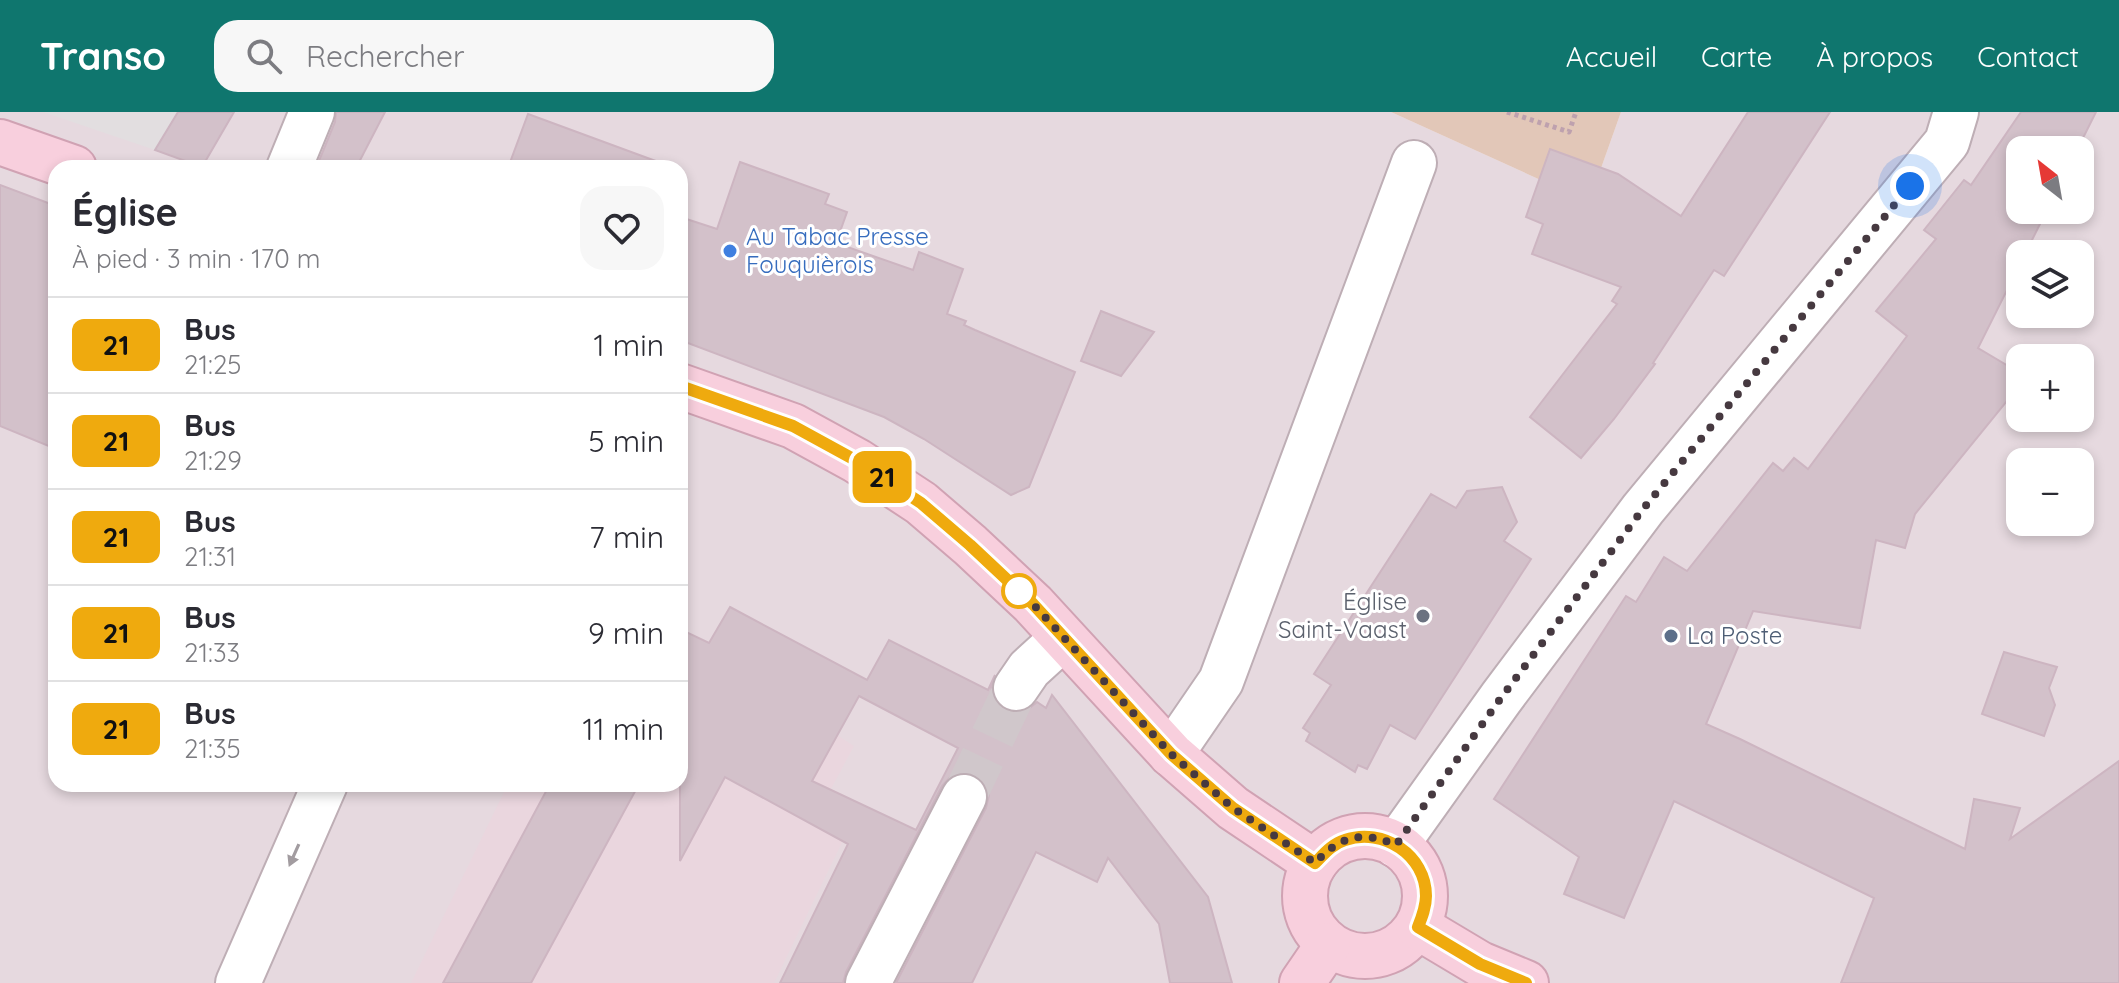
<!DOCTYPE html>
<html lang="fr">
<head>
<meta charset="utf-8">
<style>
	:root { --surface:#fff; --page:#f7f7f7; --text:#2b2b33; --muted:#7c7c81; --line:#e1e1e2; --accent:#0f766e }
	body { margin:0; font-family:Quicksand,sans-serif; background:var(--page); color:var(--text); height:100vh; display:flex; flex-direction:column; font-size:30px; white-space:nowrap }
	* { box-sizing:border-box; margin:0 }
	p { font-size:26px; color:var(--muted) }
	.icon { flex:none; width:44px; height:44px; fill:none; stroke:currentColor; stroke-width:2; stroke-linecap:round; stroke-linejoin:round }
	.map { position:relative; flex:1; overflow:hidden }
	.sheet { position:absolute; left:48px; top:48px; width:640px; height:632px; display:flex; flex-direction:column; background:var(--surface); border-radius:24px; box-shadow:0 4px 12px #0003 }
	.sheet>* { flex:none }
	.badge { padding:0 16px; border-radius:12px; font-size:28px; line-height:52px }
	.needle { width:52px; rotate:329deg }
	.tools { position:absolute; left:2006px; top:24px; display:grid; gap:16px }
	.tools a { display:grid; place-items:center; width:88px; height:88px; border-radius:16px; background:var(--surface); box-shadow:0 4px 12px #0003; font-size:40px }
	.you { position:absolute; width:40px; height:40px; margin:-20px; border:6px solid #fff; border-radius:50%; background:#1a73e8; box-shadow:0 0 0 12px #1a73e833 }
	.map>.badge { position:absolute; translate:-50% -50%; box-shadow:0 0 0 4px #fff }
	.round { display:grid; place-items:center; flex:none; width:84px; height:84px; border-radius:24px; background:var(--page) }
	.head { display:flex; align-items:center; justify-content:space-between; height:136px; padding:0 24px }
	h1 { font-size:38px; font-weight:700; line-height:60px }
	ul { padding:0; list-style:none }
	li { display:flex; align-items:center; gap:24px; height:96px; padding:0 24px; border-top:2px solid var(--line) }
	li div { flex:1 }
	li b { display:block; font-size:30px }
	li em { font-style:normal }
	li .badge { min-width:88px; font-weight:700; text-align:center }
	header { display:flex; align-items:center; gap:48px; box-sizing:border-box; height:112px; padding:0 40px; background:var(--accent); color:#fff }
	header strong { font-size:38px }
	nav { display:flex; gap:44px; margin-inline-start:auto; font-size:28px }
	.search { width:560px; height:72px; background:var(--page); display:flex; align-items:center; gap:20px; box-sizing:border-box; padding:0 28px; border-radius:24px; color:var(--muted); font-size:30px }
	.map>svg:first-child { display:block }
</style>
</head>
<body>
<header>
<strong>Transo</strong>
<div class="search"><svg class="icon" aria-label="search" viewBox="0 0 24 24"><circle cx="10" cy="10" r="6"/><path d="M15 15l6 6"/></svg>Rechercher</div>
<nav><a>Accueil</a><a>Carte</a><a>À propos</a><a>Contact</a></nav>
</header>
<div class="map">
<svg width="2119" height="871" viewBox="0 0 2119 871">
	<rect width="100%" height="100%" fill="#f3eaee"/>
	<path fill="#e6d9df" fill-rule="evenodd" d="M0,0H1391L1589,90L1621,0H2119V871H0ZM2020,38H2080V98H2020ZM56,56H680V672H56ZM2020,142H2080V202H2020ZM2020,246H2080V306H2020ZM2020,350H2080V410H2020Z"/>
	<polygon fill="#ead6de" points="730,495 867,569 837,623 854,634 831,677 860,693 774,871 411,871 508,672 680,672 680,517 709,531"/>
	<polygon fill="#e2c7b8" points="1391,0 1621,0 1589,90"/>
	<polygon fill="#e2dee0" points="43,0 178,0 155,38"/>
	<g fill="#d3c1ca" stroke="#cdb5c1" stroke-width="2" fill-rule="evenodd">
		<polygon points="178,0 234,0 202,55 155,38"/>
		<polygon points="336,0 385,0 356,56 316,56 335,10"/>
		<polygon points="1748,0 1830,0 1724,164 1714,158 1653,251 1655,252 1614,307 1581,346 1530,305 1617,192 1612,189 1621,175 1532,142 1543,112 1526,105 1550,37 1618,62 1681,104"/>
		<polygon points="2021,0 2096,0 2077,38 2020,38 2020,98 2047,98 2025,142 2020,142 2020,152 1978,236 2020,261 2020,273 1915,402 1905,436 1876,428 1860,516 1753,499 1706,612 1740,627 1965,737 1974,687 2020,696 2010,727 2119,649 2119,871 1841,871 1874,786 1674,689 1624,806 1564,782 1579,745 1494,687 1626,484 1636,490 1664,445 1687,459 1773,351 1783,359 1794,346 1808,357 1907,224 1876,199 1936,127 1924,118 1964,68 1971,73"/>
		<polygon points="528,2 661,51 660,56 508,56"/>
		<polygon points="740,50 829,82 825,92 847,100 836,131 913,158 919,140 963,157 947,202 966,209 964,213 975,218 1075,260 1029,375 1011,383 924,327 884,305 680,228 680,105 717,117"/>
		<polygon points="0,73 56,94 56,337 0,314"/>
		<polygon points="1101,199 1154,220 1121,264 1081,249"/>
		<polygon points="1502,375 1517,410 1504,429 1531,447 1415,627 1390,613 1367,657 1358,653 1355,660 1306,629 1310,621 1303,616 1331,573 1314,562 1431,382 1456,396 1467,379"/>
		<path d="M730,495L867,568L889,528L988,578L995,563L991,575L994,587L1003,597L1013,601L1026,599L1037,590L1046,596L1052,583L1208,785L1232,871H1170L1159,812L1108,746L1097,770L1036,740L972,871H896L986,696L989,683L985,672L976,663L964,660L951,664L942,674L846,860L843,871H780L848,732L725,665L680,749V517L709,531ZM859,584L958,636L916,718L812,669Z"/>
		<polygon points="2004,540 2057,555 2049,576 2055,593 2044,624 1982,602"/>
		<polygon points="550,672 639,672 531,871 443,871"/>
	</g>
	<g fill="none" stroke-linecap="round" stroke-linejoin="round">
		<polyline stroke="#d0c7cb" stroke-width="44" stroke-dasharray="44 22" stroke-linecap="butt" points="964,685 1016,576"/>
		<defs>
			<g id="street">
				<polyline points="289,56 312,0"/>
				<polyline points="1016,576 1029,557 1063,526"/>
				<polyline points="1171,642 1221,569 1414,51"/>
				<polyline points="1396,733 1501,586 1643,397 1947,30 1956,0"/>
				<polyline points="238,871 325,672"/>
				<polyline points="868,871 964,685"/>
			</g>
			<g id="secondary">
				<polyline points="0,30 74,56"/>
				<polyline points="680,274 793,314 857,349 921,391 970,433 1033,492 1171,642 1233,696 1315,751"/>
				<circle cx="1365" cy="784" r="60"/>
				<polyline points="1418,815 1480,852 1526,871"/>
				<polyline points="1302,871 1328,833"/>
			</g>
		</defs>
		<use href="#street" stroke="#beaeb5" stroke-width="48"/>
		<use href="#secondary" stroke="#d0a2b3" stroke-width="48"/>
		<polyline stroke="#bea1ae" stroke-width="5" stroke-dasharray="4 4" stroke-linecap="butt" points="1507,0 1569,20 1576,0"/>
		<use href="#street" stroke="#fff" stroke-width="44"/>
		<use href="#secondary" stroke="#f8cfdd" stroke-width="44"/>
	</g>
	<defs><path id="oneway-solid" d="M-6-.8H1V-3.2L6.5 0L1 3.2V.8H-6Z" transform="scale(2)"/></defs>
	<use fill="#a29ca0" href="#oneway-solid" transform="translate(294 743) rotate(114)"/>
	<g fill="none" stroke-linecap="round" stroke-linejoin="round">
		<defs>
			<path id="line" d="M680,274L793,314L857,349L921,391L970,433L1033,492L1171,642L1233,696L1315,751C1324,742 1332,732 1345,728C1383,715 1426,743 1426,784C1426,795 1422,805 1418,815L1480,852L1526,871"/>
		</defs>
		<use href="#line" stroke="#fff" stroke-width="18"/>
		<use href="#line" stroke="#efaa0e" stroke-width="12"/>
		<path stroke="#463940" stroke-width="8" stroke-dasharray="0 14.4" d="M1019,479L1012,472L1033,492L1171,642L1233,696L1315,751C1340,724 1362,718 1396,733L1501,586L1643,397L1910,74"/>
	</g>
	<circle fill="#3f7fe0" stroke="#fff" stroke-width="3" cx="730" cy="139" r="8"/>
	<circle fill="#fff" stroke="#efaa0e" stroke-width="4" cx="1019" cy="479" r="16"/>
	<circle fill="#6b7280" stroke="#fff" stroke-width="3" cx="1423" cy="504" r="8"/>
	<circle fill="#5c6f8a" stroke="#fff" stroke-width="3" cx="1671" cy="524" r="8"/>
	<g text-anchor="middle" stroke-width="6" stroke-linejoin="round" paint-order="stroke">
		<g font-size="24" fill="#366cbe" stroke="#fff" text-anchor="start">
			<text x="746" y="133">Au Tabac Presse<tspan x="746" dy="28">Fouquièrois</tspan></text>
		</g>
		<g font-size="24" fill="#5b616d" stroke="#fff" text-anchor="end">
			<text x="1407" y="498">Église<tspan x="1407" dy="28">Saint-Vaast</tspan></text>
		</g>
		<g font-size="24" fill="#4e5e75" stroke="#fff" text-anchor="start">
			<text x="1687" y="532">La Poste</text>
		</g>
	</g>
</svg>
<div class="tools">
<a><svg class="needle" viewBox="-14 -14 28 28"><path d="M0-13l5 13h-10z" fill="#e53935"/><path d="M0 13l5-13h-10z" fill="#7c7c81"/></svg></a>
<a><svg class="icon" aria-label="layers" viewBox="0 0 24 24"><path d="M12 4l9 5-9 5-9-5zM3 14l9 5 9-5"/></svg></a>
<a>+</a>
<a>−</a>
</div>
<div class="you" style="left:1910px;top:74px"></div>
<b class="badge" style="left:882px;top:365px;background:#efaa0e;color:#111">21</b>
<section class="sheet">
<div class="head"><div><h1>Église</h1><p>À pied · 3 min · 170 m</p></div><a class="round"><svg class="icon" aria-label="heart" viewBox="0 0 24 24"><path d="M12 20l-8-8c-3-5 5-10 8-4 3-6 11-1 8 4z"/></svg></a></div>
<ul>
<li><span class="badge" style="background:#efaa0e;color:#111">21</span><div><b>Bus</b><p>21:25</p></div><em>1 min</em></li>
<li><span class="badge" style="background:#efaa0e;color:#111">21</span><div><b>Bus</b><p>21:29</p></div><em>5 min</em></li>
<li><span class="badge" style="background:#efaa0e;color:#111">21</span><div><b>Bus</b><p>21:31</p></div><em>7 min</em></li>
<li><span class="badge" style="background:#efaa0e;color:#111">21</span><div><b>Bus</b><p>21:33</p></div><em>9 min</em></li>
<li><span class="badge" style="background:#efaa0e;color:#111">21</span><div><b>Bus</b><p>21:35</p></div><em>11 min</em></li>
</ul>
</section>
</div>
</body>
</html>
